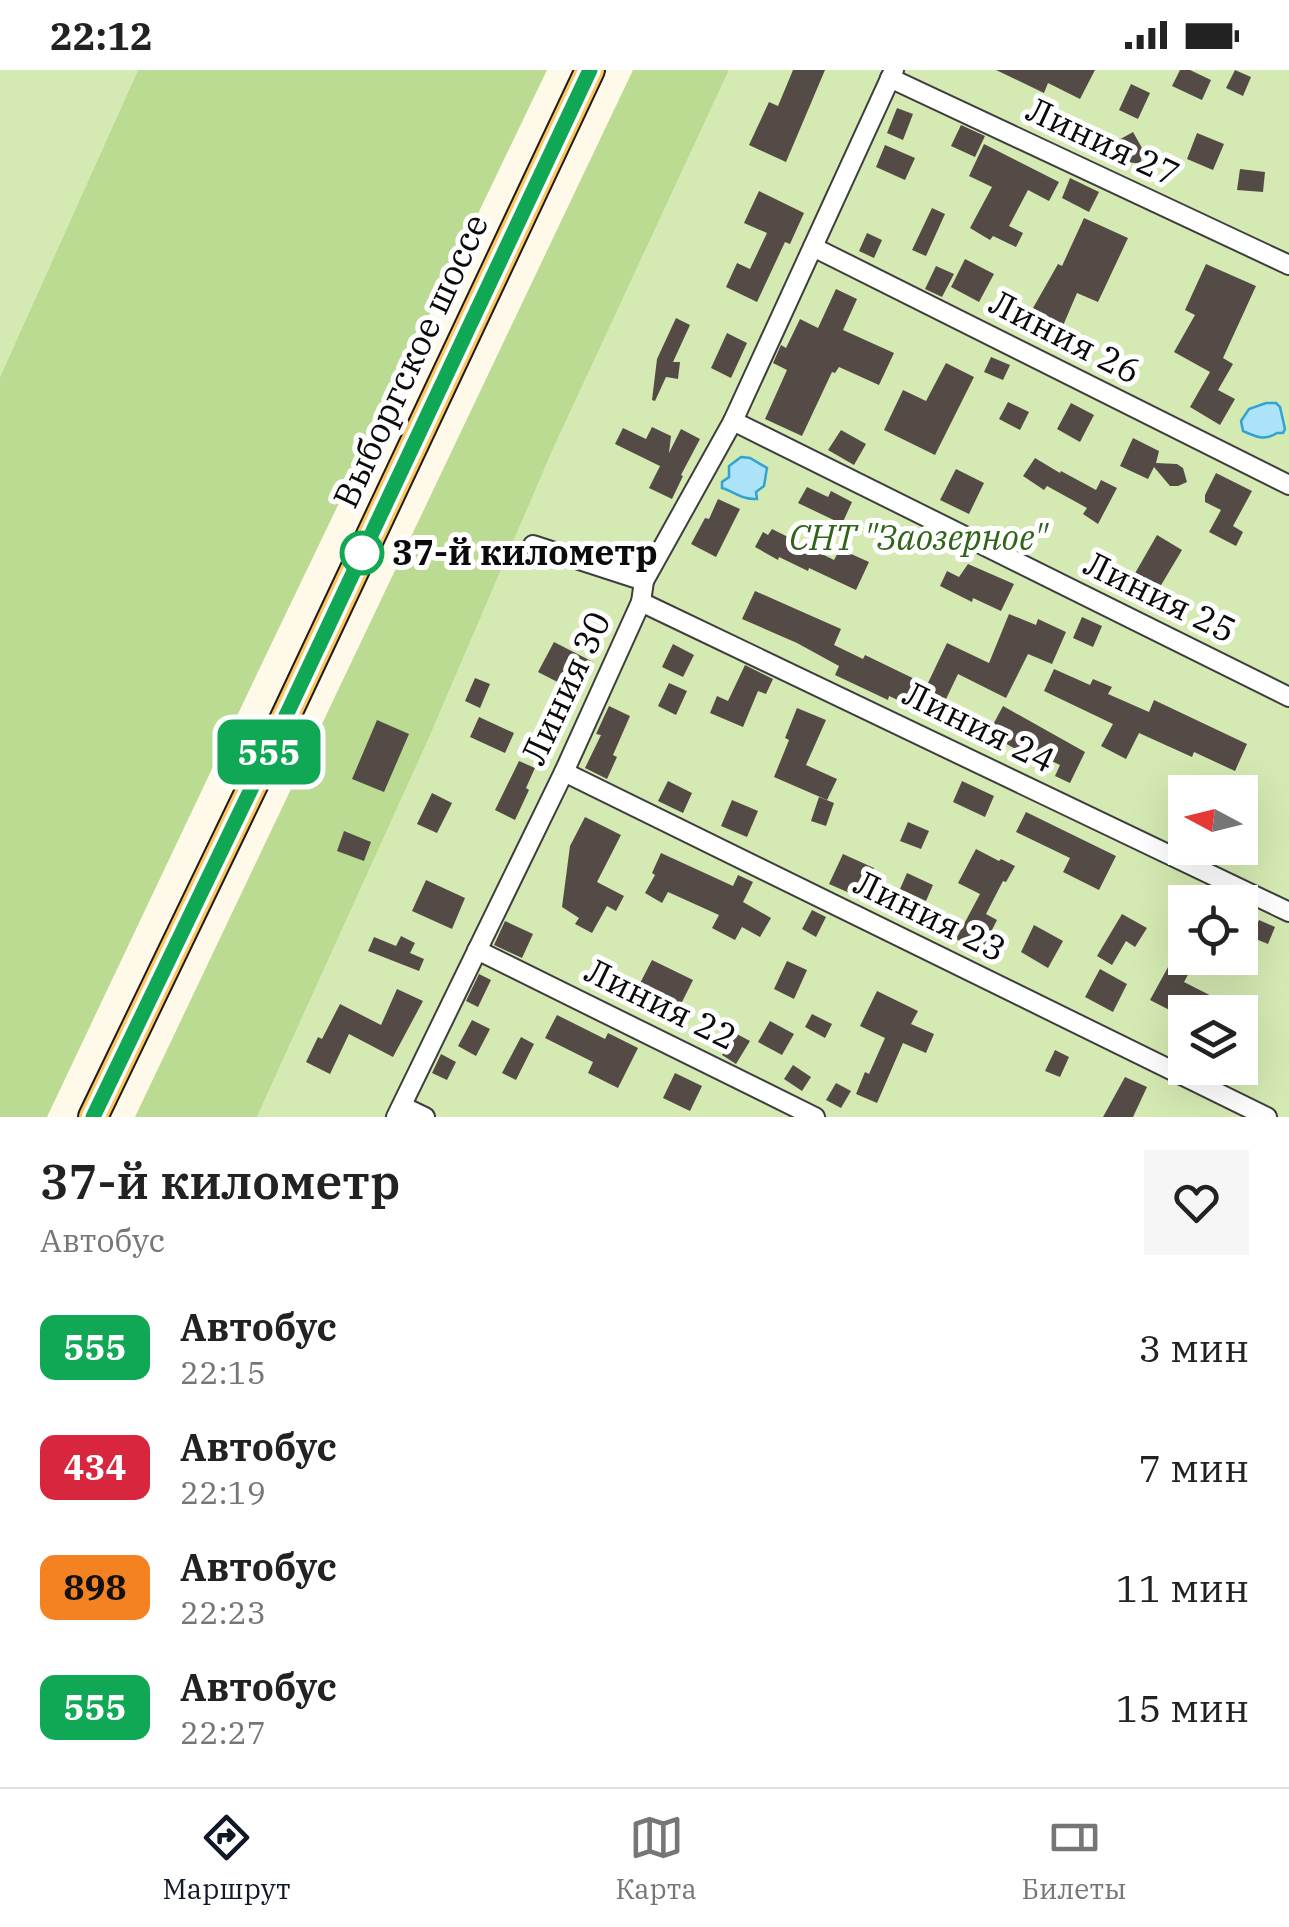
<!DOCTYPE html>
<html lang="ru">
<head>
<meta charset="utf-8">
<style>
	:root { --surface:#fff; --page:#f6f6f6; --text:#222; --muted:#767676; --line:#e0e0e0; --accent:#111827 }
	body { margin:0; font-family:"IBM Plex Serif",serif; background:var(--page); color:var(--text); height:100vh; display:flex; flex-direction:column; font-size:38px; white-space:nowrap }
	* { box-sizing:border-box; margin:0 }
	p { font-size:32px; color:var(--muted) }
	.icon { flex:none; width:55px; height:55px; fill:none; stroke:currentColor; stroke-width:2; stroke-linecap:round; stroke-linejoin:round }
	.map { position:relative; height:1047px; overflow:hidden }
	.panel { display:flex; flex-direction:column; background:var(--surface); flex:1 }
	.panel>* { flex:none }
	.badge { padding:0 20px; border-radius:15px; font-size:35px; line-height:65px }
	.needle { width:65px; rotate:277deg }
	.controls { position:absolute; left:1168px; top:705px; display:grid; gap:20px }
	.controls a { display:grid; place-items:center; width:90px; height:90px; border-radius:0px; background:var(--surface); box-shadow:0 10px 40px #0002; font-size:50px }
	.map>.badge { position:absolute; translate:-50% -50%; box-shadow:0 0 0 5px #fff }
	.round { display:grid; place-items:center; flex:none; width:105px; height:105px; border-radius:0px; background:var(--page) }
	.overview { display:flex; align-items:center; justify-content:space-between; height:170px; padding:0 40px }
	h1 { font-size:48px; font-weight:600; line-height:75px }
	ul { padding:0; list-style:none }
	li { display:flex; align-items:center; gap:30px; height:120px; padding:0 40px }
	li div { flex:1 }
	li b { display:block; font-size:38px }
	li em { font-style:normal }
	li .badge { min-width:110px; font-weight:700; text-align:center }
	.status { display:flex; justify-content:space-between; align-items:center; height:70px; padding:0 50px; background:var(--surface); direction:ltr }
	.status svg { height:28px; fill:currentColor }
	.tab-bar { display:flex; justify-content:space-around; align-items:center; height:140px; border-top:2px solid var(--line); background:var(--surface); font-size:28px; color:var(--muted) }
	.tab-bar a { display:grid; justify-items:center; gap:5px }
	.tab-bar .on { color:var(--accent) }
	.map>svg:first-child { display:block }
</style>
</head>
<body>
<div class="status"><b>22:12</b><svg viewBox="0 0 49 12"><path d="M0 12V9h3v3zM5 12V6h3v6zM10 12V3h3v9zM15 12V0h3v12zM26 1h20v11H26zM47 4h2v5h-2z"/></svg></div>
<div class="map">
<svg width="1289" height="1047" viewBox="0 0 1289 1047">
	<rect width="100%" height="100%" fill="#fff9e9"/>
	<g fill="#d5eab2" fill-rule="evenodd">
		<polygon points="0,0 138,0 0,307"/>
		<path d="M729,0H1289V1047H257L428,670L553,379ZM1185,722H1240V778H1185ZM1185,832H1240V888H1185ZM1185,942H1240V998H1185Z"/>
	</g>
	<g fill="#badb91">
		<polygon points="138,0 547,0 266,585 47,1047 0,1047 0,307"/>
		<polygon points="633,0 729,0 553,379 428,670 257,1047 135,1047"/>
	</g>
	<g fill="#ace3f8" stroke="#31a2d2" stroke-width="2.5">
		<path d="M1266,333H1276L1280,337L1285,359L1283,363H1277C1265,371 1256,367 1243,361L1241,351L1249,339Z"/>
		<path d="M741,387L750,388L767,398L764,416L756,422L757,429C742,430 735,422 722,418V412L729,407V396Z"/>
	</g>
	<g fill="#544b47">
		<polygon points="793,0 825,0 786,92 749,75 769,32 778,36"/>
		<polygon points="996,0 1095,0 1080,29 1048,13 1044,23"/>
		<polygon points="1180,0 1190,0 1211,10 1202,30 1172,16"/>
		<polygon points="1235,0 1251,7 1243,26 1226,18"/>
		<polygon points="1131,14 1150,23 1138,49 1119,40"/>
		<polygon points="897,38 913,44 903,70 887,63"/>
		<polygon points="961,55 985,66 975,87 951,76"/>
		<polygon points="1133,62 1142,78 1141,94 1121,91 1114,80 1117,71"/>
		<polygon points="1197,63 1224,74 1213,100 1187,89"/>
		<polygon points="984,74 1059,112 1049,131 1028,120 1009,156 1023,163 1016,177 993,166 990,170 970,158 992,117 969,106"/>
		<polygon points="885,75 915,88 905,110 876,97"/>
		<polygon points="1240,99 1265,102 1263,122 1237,120"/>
		<polygon points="1070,108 1099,122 1089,142 1062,128"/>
		<polygon points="759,121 804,143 790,174 785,172 757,232 726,217 737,193 750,199 767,163 744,153"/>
		<polygon points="932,138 945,144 926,186 912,180"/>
		<polygon points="1084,148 1128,168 1098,232 1077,223 1062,258 1044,250 1047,245 1033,238 1058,194 1062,196"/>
		<polygon points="867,163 882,170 874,188 859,181"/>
		<polygon points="965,189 994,204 979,232 951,217"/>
		<polygon points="1206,194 1256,216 1223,288 1233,294 1218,320 1235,329 1220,355 1190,337 1210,302 1174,282 1195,245 1185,240"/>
		<polygon points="936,196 954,204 942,227 925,219"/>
		<polygon points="836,219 857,229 843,260 894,283 879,315 839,297 835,303 832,302 802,366 765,349 787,300 773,293 781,275 786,278 800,249 818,258"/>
		<polygon points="676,248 690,255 673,292 680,292 678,309 666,307 655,331 652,330 657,289"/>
		<polygon points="727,263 747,273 731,308 711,298"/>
		<polygon points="991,287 1010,295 1003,310 984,302"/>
		<polygon points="946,293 974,307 935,385 884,360 903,320 926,331"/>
		<polygon points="1008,332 1029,342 1020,360 999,349"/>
		<polygon points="1071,333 1094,345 1080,372 1057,359"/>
		<polygon points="652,357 671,366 669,383 681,359 700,369 681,405 683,406 672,429 649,418 660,396 662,397 615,374 623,358 646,369"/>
		<polygon points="841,360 866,374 854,395 828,380"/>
		<polygon points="1133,368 1159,381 1156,393 1177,394 1183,398 1187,412 1178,416 1170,416 1154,397 1148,409 1120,396"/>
		<polygon points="1035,388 1060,403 1061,401 1096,420 1101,410 1117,418 1098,454 1083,444 1087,438 1047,416 1044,420 1023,406"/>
		<polygon points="956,399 984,413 969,444 940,430"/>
		<polygon points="1216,403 1252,421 1233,456 1243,462 1236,476 1209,462 1221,440 1205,432 1205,425"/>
		<polygon points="807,417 828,427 831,421 852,432 842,454 798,433"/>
		<polygon points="718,429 740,439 716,487 691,474 705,448 709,449"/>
		<polygon points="772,459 834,490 840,479 869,492 856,520 809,498 808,501 779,487 778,490 755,477 763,462 768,465"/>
		<polygon points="1157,465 1182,480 1154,527 1130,512"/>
		<polygon points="968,494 1014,514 1001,541 973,528 972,532 940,516 947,501 959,507"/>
		<polygon points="755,521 841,559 834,575 863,589 865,585 927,615 947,573 989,593 1009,544 1036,555 1038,549 1066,562 1052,594 1028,584 1006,628 958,604 937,648 889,626 888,630 835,605 839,596 797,573 742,549"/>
		<polygon points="1082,547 1102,556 1093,577 1073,568"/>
		<polygon points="554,572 593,592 577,622 538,602"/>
		<polygon points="673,574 694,585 683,607 662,597"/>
		<polygon points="745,595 773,609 766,624 758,621 743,657 710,643 717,626 728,631"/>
		<polygon points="1054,599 1090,615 1093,609 1112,617 1108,624 1149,642 1154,630 1247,674 1235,701 1194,682 1192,687 1139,663 1126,689 1101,676 1113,654 1044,621"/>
		<polygon points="475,608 490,614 480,638 465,631"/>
		<polygon points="669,613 687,621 676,645 658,636"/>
		<polygon points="609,636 630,646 613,685 617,687 607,709 585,698 601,665 596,664"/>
		<polygon points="1003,636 1085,682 1070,713 1055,706 1060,695 1028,680 1025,684 988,664"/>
		<polygon points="797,638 826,650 806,695 837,709 827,730 774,707 789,670 785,668"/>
		<polygon points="479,647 514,663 505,683 470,667"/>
		<polygon points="377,650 409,664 384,722 352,709"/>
		<polygon points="519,691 535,698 526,718 529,720 515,750 495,740"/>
		<polygon points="668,711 692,723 683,743 658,731"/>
		<polygon points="962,711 994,726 985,747 953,732"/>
		<polygon points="432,723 452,733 437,763 417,754"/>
		<polygon points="819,727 834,733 826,756 811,751"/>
		<polygon points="732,730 758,741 747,767 721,756"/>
		<polygon points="1026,742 1116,786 1099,820 1063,802 1070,788 1016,762"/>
		<polygon points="585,747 621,765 597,812 624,826 616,841 607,836 592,863 575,854 579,848 562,837 570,776"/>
		<polygon points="908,752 929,761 921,779 900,771"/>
		<polygon points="344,761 371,772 364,791 337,781"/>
		<polygon points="976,779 999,791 1001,789 1015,796 1006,812 1003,811 986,844 997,850 981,882 956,869 980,824 958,813"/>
		<polygon points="661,783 733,816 738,805 753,812 743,832 771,848 760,867 742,857 735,870 712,858 719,845 668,822 662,833 645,823 655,805 652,803"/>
		<polygon points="843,784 874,798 861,828 829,814"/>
		<polygon points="907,803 933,815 926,831 900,819"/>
		<polygon points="426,810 465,828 452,859 412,841"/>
		<polygon points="812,840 826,847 816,867 802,859"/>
		<polygon points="1122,844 1147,858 1135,877 1126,871 1112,895 1097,886"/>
		<polygon points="1259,850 1275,857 1268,874 1251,867"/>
		<polygon points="505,851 533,864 522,888 494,875"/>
		<polygon points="1034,855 1063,871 1048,898 1021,882"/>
		<polygon points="401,866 415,873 410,883 424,889 419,901 368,881 374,867 396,876"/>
		<polygon points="1173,888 1197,888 1184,912 1243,942 1185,942 1185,948 1150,930"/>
		<polygon points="652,890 693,910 677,942 636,921"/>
		<polygon points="787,891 807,900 794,929 774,919"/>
		<polygon points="1100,899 1127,914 1113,942 1085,927"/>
		<polygon points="479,904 491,910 478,937 466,931"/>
		<polygon points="397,919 423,931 393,987 349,964 330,1004 306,992 318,967 322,969 340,934 381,955"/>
		<polygon points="877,921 918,941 911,954 934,964 926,983 903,973 877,1033 856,1024 865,1002 869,1004 885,968 860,956"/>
		<polygon points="812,944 832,954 825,968 805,957"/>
		<polygon points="557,945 605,969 608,963 638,978 618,1018 588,1003 593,992 545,968"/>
		<polygon points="472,950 490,959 476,986 458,976"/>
		<polygon points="770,951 794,964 782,985 758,972"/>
		<polygon points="735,963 750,971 736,994 722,985"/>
		<polygon points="521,967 534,974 516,1010 502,1003"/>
		<polygon points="1055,980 1069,987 1060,1007 1045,1001"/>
		<polygon points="441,984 456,992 447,1010 432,1003"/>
		<polygon points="793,995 811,1007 802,1021 784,1009"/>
		<polygon points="675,1003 702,1016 690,1041 663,1028"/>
		<polygon points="1125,1007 1147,1017 1133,1047 1103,1047"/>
		<polygon points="836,1013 851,1021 841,1038 826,1030"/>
	</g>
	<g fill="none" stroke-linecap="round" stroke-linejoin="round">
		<defs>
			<g id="minor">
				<polyline points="890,8 1289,195"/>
				<polyline points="813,177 1289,415"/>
				<polyline points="733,351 1289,627"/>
				<polyline points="533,475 644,511"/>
				<polyline points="641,532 1289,842"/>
				<polyline points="564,702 1267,1047"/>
				<polyline points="477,880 815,1047"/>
				<polyline points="402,1036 425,1047"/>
				<polyline points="396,1047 564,702 641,532 644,511 733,351 894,0"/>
			</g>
			<polyline id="primary" points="93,1047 267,686 590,0"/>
		</defs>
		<use href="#minor" stroke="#3e3e3e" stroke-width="22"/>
		<use href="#primary" stroke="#1c1c1c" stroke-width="32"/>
		<use href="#minor" stroke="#fff" stroke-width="18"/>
		<use href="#primary" stroke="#fec55b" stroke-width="28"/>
	</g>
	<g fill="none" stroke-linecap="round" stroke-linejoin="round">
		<defs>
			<polyline id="line" points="93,1047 267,686 590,0"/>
		</defs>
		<use href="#line" stroke="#fff" stroke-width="22"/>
		<use href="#line" stroke="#10a855" stroke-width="15"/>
	</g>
	<circle fill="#fff" stroke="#10a855" stroke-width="5" cx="362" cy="483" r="20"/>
	<g text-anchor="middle" stroke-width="10" stroke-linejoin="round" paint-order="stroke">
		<g font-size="35" fill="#0b0b0b" stroke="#fff">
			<text transform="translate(1103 72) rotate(25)" y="12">Линия 27</text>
			<text transform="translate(1065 267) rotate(27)" y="12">Линия 26</text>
			<text transform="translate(411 291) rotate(-65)" y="12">Выборгское шоссе</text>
			<text transform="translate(1160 527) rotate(26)" y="12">Линия 25</text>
			<text transform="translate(566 618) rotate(-65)" y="12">Линия 30</text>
			<text transform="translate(979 657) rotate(26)" y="12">Линия 24</text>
			<text transform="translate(930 846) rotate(26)" y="12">Линия 23</text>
			<text transform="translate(661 934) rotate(26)" y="12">Линия 22</text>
		</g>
		<g font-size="35" font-style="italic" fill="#31641a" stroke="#fff">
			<text x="918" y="480">СНТ "Заозерное"</text>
		</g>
		<g font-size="35" font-weight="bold" fill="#0b0b0b" stroke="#fff" text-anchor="start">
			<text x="392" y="495">37-й километр</text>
		</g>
	</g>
</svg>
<div class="controls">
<a><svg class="needle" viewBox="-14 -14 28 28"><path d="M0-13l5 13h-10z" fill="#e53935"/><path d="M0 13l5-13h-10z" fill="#767676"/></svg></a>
<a><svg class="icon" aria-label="locate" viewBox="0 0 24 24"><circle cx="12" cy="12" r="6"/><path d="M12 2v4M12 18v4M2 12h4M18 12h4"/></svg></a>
<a><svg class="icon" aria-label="layers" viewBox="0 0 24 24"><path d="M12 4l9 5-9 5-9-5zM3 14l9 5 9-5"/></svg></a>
</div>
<b class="badge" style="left:269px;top:682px;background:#10a855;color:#fff">555</b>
</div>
<section class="panel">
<div class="overview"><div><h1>37-й километр</h1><p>Автобус</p></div><a class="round"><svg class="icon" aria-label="heart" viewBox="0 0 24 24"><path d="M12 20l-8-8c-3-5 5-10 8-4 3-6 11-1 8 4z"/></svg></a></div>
<ul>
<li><span class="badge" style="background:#10a855;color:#fff">555</span><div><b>Автобус</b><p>22:15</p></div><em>3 мин</em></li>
<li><span class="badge" style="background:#d7263d;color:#fff">434</span><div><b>Автобус</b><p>22:19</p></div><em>7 мин</em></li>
<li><span class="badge" style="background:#f58220;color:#111">898</span><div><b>Автобус</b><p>22:23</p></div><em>11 мин</em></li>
<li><span class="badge" style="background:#10a855;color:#fff">555</span><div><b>Автобус</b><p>22:27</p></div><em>15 мин</em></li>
</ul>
</section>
<nav class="tab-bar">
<a class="on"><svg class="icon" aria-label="directions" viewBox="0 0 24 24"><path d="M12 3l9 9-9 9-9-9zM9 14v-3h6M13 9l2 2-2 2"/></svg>Маршрут</a>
<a><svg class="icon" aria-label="map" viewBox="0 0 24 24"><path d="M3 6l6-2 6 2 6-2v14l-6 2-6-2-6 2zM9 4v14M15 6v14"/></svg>Карта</a>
<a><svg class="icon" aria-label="tickets" viewBox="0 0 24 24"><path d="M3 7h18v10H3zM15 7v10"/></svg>Билеты</a>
</nav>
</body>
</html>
